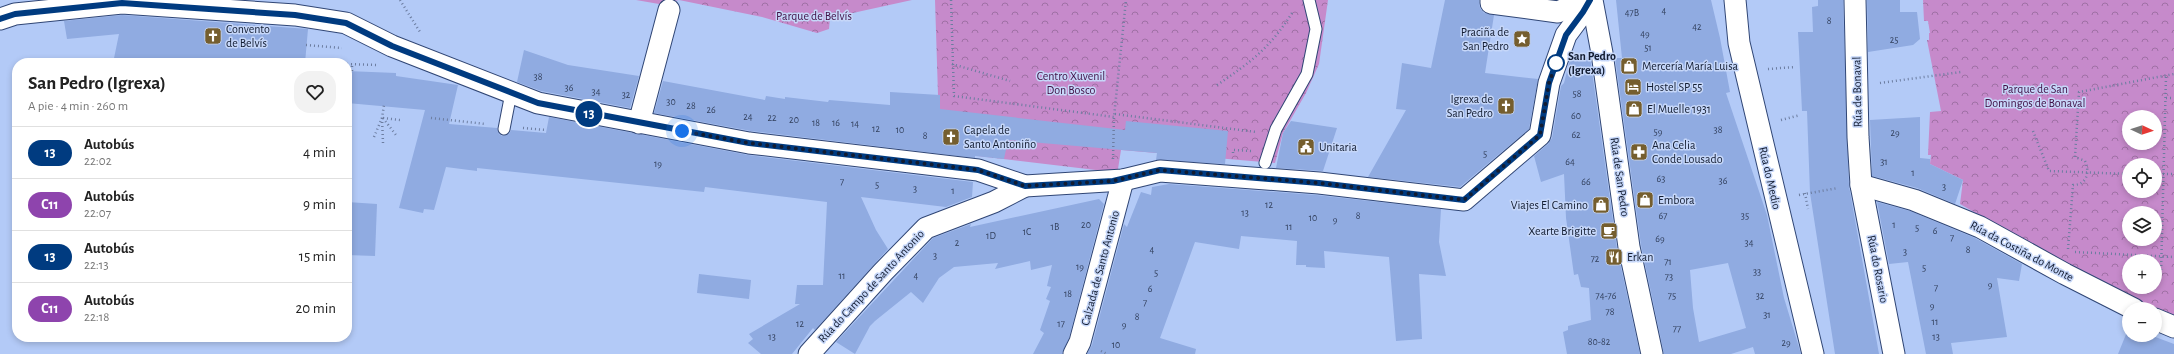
<!DOCTYPE html>
<html lang="es">
<head>
<meta charset="utf-8">
<style>
	:root { --surface:#fff; --page:#f2f2f2; --text:#222; --muted:#767676; --line:#e0e0e0 }
	body { margin:0; font-family:"Alegreya Sans",sans-serif; background:var(--page); color:var(--text); height:100vh; display:flex; flex-direction:column; font-size:15px; white-space:nowrap }
	* { box-sizing:border-box; margin:0 }
	p { font-size:13px; color:var(--muted) }
	.icon { flex:none; width:22px; height:22px; fill:none; stroke:currentColor; stroke-width:2; stroke-linecap:round; stroke-linejoin:round }
	.map { position:relative; flex:1; overflow:hidden }
	.side { position:absolute; left:12px; top:58px; width:340px; height:284px; display:flex; flex-direction:column; background:var(--surface); border-radius:16px; box-shadow:0 2px 6px #0003 }
	.side>* { flex:none }
	.badge { padding:0 8px; border-radius:13px; font-size:14px; line-height:26px }
	.needle { width:26px; rotate:94deg }
	.fabs { position:absolute; left:2122px; top:110px; display:grid; gap:8px }
	.fabs a { display:grid; place-items:center; width:40px; height:40px; border-radius:50%; background:var(--surface); box-shadow:0 2px 6px #0003; font-size:20px }
	.you { position:absolute; width:20px; height:20px; margin:-10px; border:3px solid #fff; border-radius:50%; background:#1a73e8; box-shadow:0 0 0 6px #1a73e833 }
	.map>.badge { position:absolute; translate:-50% -50%; box-shadow:0 0 0 2px #fff }
	.round { display:grid; place-items:center; flex:none; width:42px; height:42px; border-radius:16px; background:var(--page) }
	.head { display:flex; align-items:center; justify-content:space-between; height:68px; padding:0 16px }
	h1 { font-size:19px; font-weight:700; line-height:30px }
	ul { padding:0; list-style:none }
	li { display:flex; align-items:center; gap:12px; height:52px; padding:0 16px; border-top:1px solid var(--line) }
	li div { flex:1 }
	li b { display:block; font-size:15px }
	li em { font-style:normal }
	li .badge { min-width:44px; font-weight:700; text-align:center }
	.map>svg:first-child { display:block }
</style>
</head>
<body>
<div class="map">
<svg width="2174" height="354" viewBox="0 0 2174 354">
	<defs>
		<pattern id="forest-crowns" width="20" height="18" patternUnits="userSpaceOnUse"><rect width="20" height="18" fill="#c68acb"/><path d="M2 6a3 3 0 1 1 6 0M12 15a3 3 0 1 1 6 0" fill="none" stroke="#9f70a5"/></pattern>
	</defs>
	<rect width="100%" height="100%" fill="#b3caf7"/>
	<g fill="url(#forest-crowns)" fill-rule="evenodd">
		<polygon points="636,0 912,0 830,18 829,29 817,33 762,17 679,0 659,4"/>
		<polygon points="935,0 1328,0 1319,64 1306,93 1283,133 1275,163 1121,150 1118,169 1104,171 936,151 940,95 938,95"/>
		<path d="M1923,0H2174V320L2099,284L1960,204L1963,180L1930,164L1931,155H1928L1930,112L1941,111L1927,40H1929V33H1930L1928,21H1924ZM2129,117H2155V143H2129ZM2129,165H2155V191H2129ZM2129,213H2155V239H2129ZM2129,261H2155V287H2129Z"/>
	</g>
	<g fill="#90abe1" fill-rule="evenodd">
		<polygon points="1445,0 1479,0 1480,8 1484,13 1494,15 1485,73 1538,79 1529,129 1460,187 1368,177 1406,110 1396,109 1402,63 1431,68"/>
		<path d="M1616,0H1711L1720,38L1730,92L1726,93L1767,215L1784,298L1801,354H1755L1753,347L1731,354H1664L1641,245L1615,58H1622ZM1728,263L1746,328L1699,342L1693,308L1690,270Z"/>
		<polygon points="1818,0 1843,0 1849,186 1879,354 1835,354 1810,193 1807,111 1802,111 1800,71 1798,32 1813,32 1812,7 1818,6"/>
		<polygon points="1867,0 1900,0 1900,12 1917,12 1920,39 1913,45 1868,52"/>
		<polygon points="122,15 308,29 305,63 113,63 119,34 67,39 64,21"/>
		<polygon points="524,50 568,65 639,76 630,108 541,91 517,82"/>
		<polygon points="1571,56 1590,57 1617,249 1640,354 1567,354 1563,332 1568,330 1568,326 1591,320 1589,288 1581,287 1578,274 1574,275 1566,218 1564,174 1541,182 1534,156 1548,144 1552,138 1561,86 1564,83"/>
		<polygon points="347,71 396,73 396,76 458,85 449,124 497,128 499,134 502,136 509,134 511,130 546,133 549,117 748,155 973,182 972,197 946,207 861,197 876,230 888,249 815,330 813,328 792,354 761,354 748,343 753,339 749,334 800,304 795,304 797,285 823,285 827,202 705,187 704,192 477,168 477,171 446,167 434,210 424,209 423,213 399,208 425,110 347,103"/>
		<polygon points="663,81 765,100 766,96 785,99 785,97 828,102 829,100 890,105 890,92 940,95 940,109 1125,130 1126,121 1228,131 1225,164 1156,160 1157,153 1008,140 1004,159 975,156 975,158 751,131 654,113"/>
		<polygon points="1920,117 1920,158 1930,159 1930,164 1963,180 1955,204 1917,188 1872,176 1870,120"/>
		<polygon points="1291,121 1337,128 1323,171 1276,168 1283,133"/>
		<polygon points="1169,184 1316,195 1441,209 1439,242 1446,276 1419,274 1422,339 1396,341 1389,257 1324,251 1325,268 1306,267 1306,265 1296,265 1297,241 1241,236 1239,249 1195,242 1160,338 1196,349 1195,354 1087,354 1092,345 1124,224 1127,227 1141,192 1151,195 1152,187"/>
		<polygon points="1099,199 1104,204 1069,338 1062,354 1033,354 1044,333 1040,330 1050,301 1046,299 1051,287 1047,286 1052,265 1031,270 1030,261 995,269 998,263 954,267 939,278 923,303 911,292 875,321 870,326 855,354 836,342 933,238 971,224 970,227"/>
		<polygon points="347,202 377,204 375,256 347,255"/>
		<polygon points="1877,202 1910,211 1975,238 2022,264 2019,281 1997,278 2007,337 1951,343 1953,354 1926,354 1908,262 1889,264"/>
		<polygon points="699,274 751,280 749,299 697,293"/>
		<polygon points="2129,327 2129,335 2150,335 2174,344 2174,354 2118,354"/>
	</g>
	<g fill="none" stroke-linecap="round" stroke-linejoin="round">
		<defs>
			<g id="lane">
				<polyline points="504,129 511,93"/>
				<polyline points="1265,163 1276,129 1307,74 1316,29 1309,0"/>
			</g>
			<g id="street">
				<polyline points="1491,0 1491,3 1558,12 1585,0"/>
				<polyline points="1592,0 1602,53 1629,247 1652,354"/>
				<polyline points="1735,0 1739,43 1813,354"/>
				<polyline points="1855,0 1858,137 1861,185 1894,354"/>
				<polyline points="0,19 15,14 122,3 295,15 346,23 392,46 538,103 749,143 978,170 1025,186 1123,180 1160,171 1319,183 1464,200 1540,135 1549,83 1566,35 1583,12 1590,0"/>
				<polyline points="639,123 669,10"/>
				<polyline points="1861,185 1914,200 1980,227 2065,274 2134,309"/>
				<polyline points="2155,319 2174,327"/>
				<polyline points="809,354 883,272 926,228 994,202 1025,186"/>
				<polyline points="1074,354 1080,342 1123,180"/>
			</g>
		</defs>
		<use href="#lane" stroke="#304675" stroke-width="13"/>
		<use href="#street" stroke="#304675" stroke-width="23"/>
		<g stroke="#6c7da0" stroke-width="2.5" stroke-dasharray="1 3" stroke-linecap="butt">
			<polyline points="400,0 420,32"/>
			<polyline points="951,0 954,96 1114,117 1126,0"/>
			<polyline points="306,45 342,48"/>
			<polyline points="347,64 376,65"/>
			<polyline points="952,64 1010,81"/>
			<polyline points="1768,69 1795,67"/>
			<polyline points="352,71 352,64"/>
			<polyline points="1880,83 1961,72"/>
			<path d="M1217,85C1251,62 1270,48 1292,13"/>
			<polyline points="2166,98 2174,98"/>
			<polyline points="1115,114 1256,132"/>
			<polyline points="382,118 383,143"/>
			<polyline points="383,118 396,135"/>
			<polyline points="383,118 400,120"/>
			<polyline points="431,118 486,124"/>
			<polyline points="1781,120 1800,115"/>
			<polyline points="523,128 546,130"/>
			<polyline points="2033,131 2049,171 2129,174"/>
			<polyline points="374,137 382,118 384,105"/>
			<polyline points="1233,153 1233,150 1251,151"/>
			<polyline points="1113,159 1114,117"/>
			<polyline points="2155,174 2174,174"/>
			<polyline points="1805,193 1808,209"/>
			<polyline points="1799,195 1838,188"/>
			<path d="M2068,249L2073,185C2087,185 2090,172 2085,161L2075,157L2079,92L2174,74"/>
			<polyline points="2075,252 2174,257"/>
			<polyline points="2161,274 2166,76"/>
			<polyline points="1101,351 1107,354"/>
		</g>
		<use href="#lane" stroke="#fff" stroke-width="11"/>
		<use href="#street" stroke="#fff" stroke-width="21"/>
	</g>
	<g fill="none" stroke-linecap="round" stroke-linejoin="round">
		<defs>
			<polyline id="line" points="0,19 15,14 122,3 295,15 346,23 392,46 538,103 749,143 978,170 1025,186 1113,181 1160,170 1319,183 1464,200 1540,135 1549,83 1566,35 1583,12 1590,0"/>
		</defs>
		<use href="#line" stroke="#fff" stroke-width="9"/>
		<use href="#line" stroke="#003b80" stroke-width="6"/>
		<polyline stroke="#121c31" stroke-width="4" stroke-dasharray="0 7.2" points="682,131 749,143 978,170 1025,186 1113,181 1160,170 1319,183 1464,200 1540,135 1549,83 1558,59 1556,63"/>
	</g>
	<defs>
		<symbol id="church-square" viewBox="-11 -11 22 22"><rect x="-9" y="-9" width="18" height="18" rx="4" fill="#755e2e" stroke="#c6d7f9"/><path d="M-1.2-6h2.4v3.5h3.3v2.4h-3.3V6h-2.4V-.1h-3.3v-2.4h3.3Z" fill="#fff"/></symbol>
		<symbol id="sight-square" viewBox="-11 -11 22 22"><rect x="-9" y="-9" width="18" height="18" rx="4" fill="#755e2e" stroke="#c6d7f9"/><path d="M0-6L1.8-2.2L6-1.7L2.9 1.2L3.7 5.4L0 3.3L-3.7 5.4L-2.9 1.2L-6-1.7L-1.8-2.2Z" fill="#fff"/></symbol>
		<symbol id="shop-square" viewBox="-11 -11 22 22"><rect x="-9" y="-9" width="18" height="18" rx="4" fill="#755e2e" stroke="#c6d7f9"/><path d="M-5-2.5h2.3a2.7 3.5 0 0 1 5.4 0H5L5.5 6h-11ZM-1.5-2.5h3a1.5 2.3 0 0 0-3 0Z" fill="#fff"/></symbol>
		<symbol id="hotel-square" viewBox="-11 -11 22 22"><rect x="-9" y="-9" width="18" height="18" rx="4" fill="#755e2e" stroke="#c6d7f9"/><path d="M-6-4.5h1.5V1H6V5H4.5V3h-9V5H-6ZM-4 0a1.8 1.8 0 1 1 3.6 0ZM.5 0V-2.5h3Q6-2.5 6 0Z" fill="#fff"/></symbol>
		<symbol id="civic-square" viewBox="-11 -11 22 22"><rect x="-9" y="-9" width="18" height="18" rx="4" fill="#755e2e" stroke="#c6d7f9"/><path d="M-.6-6.5H3V-4.5H.6V-3L4-1V1h2V6H-6V1h2V-1L-.6-3ZM-1.2 2.5V6h2.4V2.5Z" fill="#fff"/></symbol>
		<symbol id="pharmacy-square" viewBox="-11 -11 22 22"><rect x="-9" y="-9" width="18" height="18" rx="4" fill="#755e2e" stroke="#c6d7f9"/><path d="M-2-6h4v4h4v4h-4v4h-4v-4h-4v-4h4Z" fill="#fff"/></symbol>
		<symbol id="cafe-square" viewBox="-11 -11 22 22"><rect x="-9" y="-9" width="18" height="18" rx="4" fill="#755e2e" stroke="#c6d7f9"/><path d="M-5.5-4.5H6V0H3Q3 3.5 0 3.5H-2.5Q-5.5 3.5-5.5 0ZM3-3.2v2h1.7v-2ZM-6 4.5H4V6H-6Z" fill="#fff"/></symbol>
		<symbol id="restaurant-square" viewBox="-11 -11 22 22"><rect x="-9" y="-9" width="18" height="18" rx="4" fill="#755e2e" stroke="#c6d7f9"/><path d="M-5-6h1v4h1v-4h1v4h1v-4h1v5L-1.5 .5V6h-2V.5L-5-1ZM5-6V6H3V1.5H1.5Q1.5-4 5-6Z" fill="#fff"/></symbol>
	</defs>
	<g fill-rule="evenodd">
		<use href="#church-square" x="203" y="26" width="20" height="20"/>
		<use href="#sight-square" x="1512" y="29" width="20" height="20"/>
		<use href="#shop-square" x="1619" y="56" width="20" height="20"/>
		<use href="#hotel-square" x="1623" y="77" width="20" height="20"/>
		<use href="#church-square" x="1496" y="96" width="20" height="20"/>
		<use href="#shop-square" x="1624" y="99" width="20" height="20"/>
		<use href="#church-square" x="941" y="127" width="20" height="20"/>
		<use href="#civic-square" x="1296" y="137" width="20" height="20"/>
		<use href="#pharmacy-square" x="1629" y="142" width="20" height="20"/>
		<use href="#shop-square" x="1635" y="190" width="20" height="20"/>
		<use href="#shop-square" x="1591" y="195" width="20" height="20"/>
		<use href="#cafe-square" x="1599" y="221" width="20" height="20"/>
		<use href="#restaurant-square" x="1604" y="247" width="20" height="20"/>
	</g>
	<circle fill="#fff" stroke="#003b80" stroke-width="2" cx="1556" cy="63" r="8"/>
	<g text-anchor="middle" stroke-width="3" stroke-linejoin="round" paint-order="stroke">
		<g font-size="10" fill="#32405d">
			<text x="1664" y="14">4</text>
			<text x="1632" y="16">47B</text>
			<text x="1829" y="24">8</text>
			<text x="1697" y="30">42</text>
			<text x="1645" y="37">49</text>
			<text x="1894" y="43">25</text>
			<text x="1648" y="51">51</text>
			<text x="538" y="80">38</text>
			<text x="569" y="91">36</text>
			<text x="596" y="95">34</text>
			<text x="1577" y="97">58</text>
			<text x="626" y="98">32</text>
			<text x="671" y="105">30</text>
			<text x="691" y="109">28</text>
			<text x="711" y="113">26</text>
			<text x="1576" y="119">60</text>
			<text x="748" y="120">24</text>
			<text x="772" y="121">22</text>
			<text x="794" y="123">20</text>
			<text x="816" y="126">18</text>
			<text x="836" y="126">16</text>
			<text x="855" y="127">14</text>
			<text x="876" y="132">12</text>
			<text x="900" y="133">10</text>
			<text x="1718" y="133">38</text>
			<text x="1658" y="135">59</text>
			<text x="1895" y="136">29</text>
			<text x="1576" y="138">62</text>
			<text x="925" y="139">8</text>
			<text x="1485" y="157">5</text>
			<text x="1570" y="165">64</text>
			<text x="1884" y="165">31</text>
			<text x="658" y="167">19</text>
			<text x="1913" y="176">1</text>
			<text x="1661" y="182">63</text>
			<text x="1723" y="184">36</text>
			<text x="842" y="185">7</text>
			<text x="1586" y="185">66</text>
			<text x="877" y="188">5</text>
			<text x="1944" y="190">3</text>
			<text x="915" y="192">3</text>
			<text x="953" y="194">1</text>
			<text x="1269" y="208">12</text>
			<text x="1245" y="216">13</text>
			<text x="1358" y="219">8</text>
			<text x="1663" y="219">67</text>
			<text x="1745" y="219">35</text>
			<text x="1313" y="221">10</text>
			<text x="1335" y="223">9</text>
			<text x="1086" y="228">20</text>
			<text x="1894" y="228">1</text>
			<text x="1055" y="230">1B</text>
			<text x="1289" y="230">11</text>
			<text x="1917" y="231">5</text>
			<text x="1935" y="234">6</text>
			<text x="1027" y="235">1C</text>
			<text x="991" y="239">1D</text>
			<text x="1952" y="241">7</text>
			<text x="1660" y="242">69</text>
			<text x="957" y="246">2</text>
			<text x="1749" y="246">34</text>
			<text x="1152" y="253">4</text>
			<text x="1968" y="253">8</text>
			<text x="1905" y="255">3</text>
			<text x="935" y="259">3</text>
			<text x="1595" y="262">72</text>
			<text x="1668" y="265">71</text>
			<text x="1080" y="270">19</text>
			<text x="1924" y="271">5</text>
			<text x="1757" y="275">33</text>
			<text x="1156" y="276">5</text>
			<text x="842" y="279">11</text>
			<text x="916" y="279">4</text>
			<text x="1669" y="280">73</text>
			<text x="1990" y="288">9</text>
			<text x="1936" y="291">7</text>
			<text x="1150" y="292">6</text>
			<text x="1068" y="297">18</text>
			<text x="1606" y="299">74-76</text>
			<text x="1672" y="299">75</text>
			<text x="1760" y="299">32</text>
			<text x="1145" y="306">7</text>
			<text x="1932" y="309">9</text>
			<text x="1610" y="315">78</text>
			<text x="1767" y="318">31</text>
			<text x="1137" y="320">8</text>
			<text x="1935" y="325">11</text>
			<text x="800" y="327">12</text>
			<text x="1061" y="327">17</text>
			<text x="1124" y="328">9</text>
			<text x="1677" y="332">77</text>
			<text x="772" y="340">13</text>
			<text x="1936" y="340">13</text>
			<text x="1599" y="345">80-82</text>
			<text x="1786" y="346">29</text>
			<text x="1116" y="348">10</text>
		</g>
		<g font-size="12" fill="#411046" stroke="#c6d7f9">
			<text x="814" y="20">Parque de Belvís</text>
			<text x="1071" y="80">Centro Xuvenil<tspan x="1071" dy="14">Don Bosco</tspan></text>
			<text x="2035" y="93">Parque de San<tspan x="2035" dy="14">Domingos de Bonaval</tspan></text>
		</g>
		<g font-size="12" fill="#121c31" stroke="#c6d7f9" text-anchor="start">
			<text x="226" y="33">Convento<tspan x="226" dy="14">de Belvís</tspan></text>
			<text x="1509" y="36" text-anchor="end">Praciña de<tspan x="1509" dy="14">San Pedro</tspan></text>
			<text x="1642" y="70">Mercería María Luisa</text>
			<text x="1646" y="91">Hostel SP 55</text>
			<text x="1493" y="103" text-anchor="end">Igrexa de<tspan x="1493" dy="14">San Pedro</tspan></text>
			<text x="1647" y="113">El Muelle 1931</text>
			<text x="964" y="134">Capela de<tspan x="964" dy="14">Santo Antoniño</tspan></text>
			<text x="1652" y="149">Ana Celia<tspan x="1652" dy="14">Conde Lousado</tspan></text>
			<text x="1319" y="151">Unitaria</text>
			<text x="1658" y="204">Embora</text>
			<text x="1588" y="209" text-anchor="end">Viajes El Camino</text>
			<text x="1596" y="235" text-anchor="end">Xearte Brigitte</text>
			<text x="1627" y="261">Erkan</text>
		</g>
		<g font-size="12" font-weight="bold" fill="#121c31" stroke="#c6d7f9" text-anchor="start">
			<text x="1568" y="60">San Pedro<tspan x="1568" dy="14">(Igrexa)</tspan></text>
		</g>
		<g font-size="12" fill="#121c31" stroke="#c6d7f9">
			<text transform="translate(1857 92) rotate(-91)" y="4">Rúa de Bonaval</text>
			<text transform="translate(1620 177) rotate(82)" y="4">Rúa de San Pedro</text>
			<text transform="translate(1770 178) rotate(77)" y="4">Rúa do Medio</text>
			<text transform="translate(2022 251) rotate(28)" y="4">Rúa da Costiña do Monte</text>
			<text transform="translate(1100 268) rotate(-75)" y="4">Calzada de Santo Antonio</text>
			<text transform="translate(1878 269) rotate(79)" y="4">Rúa do Rosario</text>
			<text transform="translate(871 286) rotate(-47)" y="4">Rúa do Campo de Santo Antonio</text>
		</g>
	</g>
</svg>
<div class="fabs">
<a><svg class="needle" viewBox="-14 -14 28 28"><path d="M0-13l5 13h-10z" fill="#e53935"/><path d="M0 13l5-13h-10z" fill="#767676"/></svg></a>
<a><svg class="icon" aria-label="locate" viewBox="0 0 24 24"><circle cx="12" cy="12" r="6"/><path d="M12 2v4M12 18v4M2 12h4M18 12h4"/></svg></a>
<a><svg class="icon" aria-label="layers" viewBox="0 0 24 24"><path d="M12 4l9 5-9 5-9-5zM3 14l9 5 9-5"/></svg></a>
<a>+</a>
<a>−</a>
</div>
<div class="you" style="left:682px;top:131px"></div>
<b class="badge" style="left:589px;top:114px;background:#003b80;color:#fff">13</b>
<section class="side">
<div class="head"><div><h1>San Pedro (Igrexa)</h1><p>A pie · 4 min · 260 m</p></div><a class="round"><svg class="icon" aria-label="heart" viewBox="0 0 24 24"><path d="M12 20l-8-8c-3-5 5-10 8-4 3-6 11-1 8 4z"/></svg></a></div>
<ul>
<li><span class="badge" style="background:#003b80;color:#fff">13</span><div><b>Autobús</b><p>22:02</p></div><em>4 min</em></li>
<li><span class="badge" style="background:#8e44ad;color:#fff">C11</span><div><b>Autobús</b><p>22:07</p></div><em>9 min</em></li>
<li><span class="badge" style="background:#003b80;color:#fff">13</span><div><b>Autobús</b><p>22:13</p></div><em>15 min</em></li>
<li><span class="badge" style="background:#8e44ad;color:#fff">C11</span><div><b>Autobús</b><p>22:18</p></div><em>20 min</em></li>
</ul>
</section>
</div>
</body>
</html>
